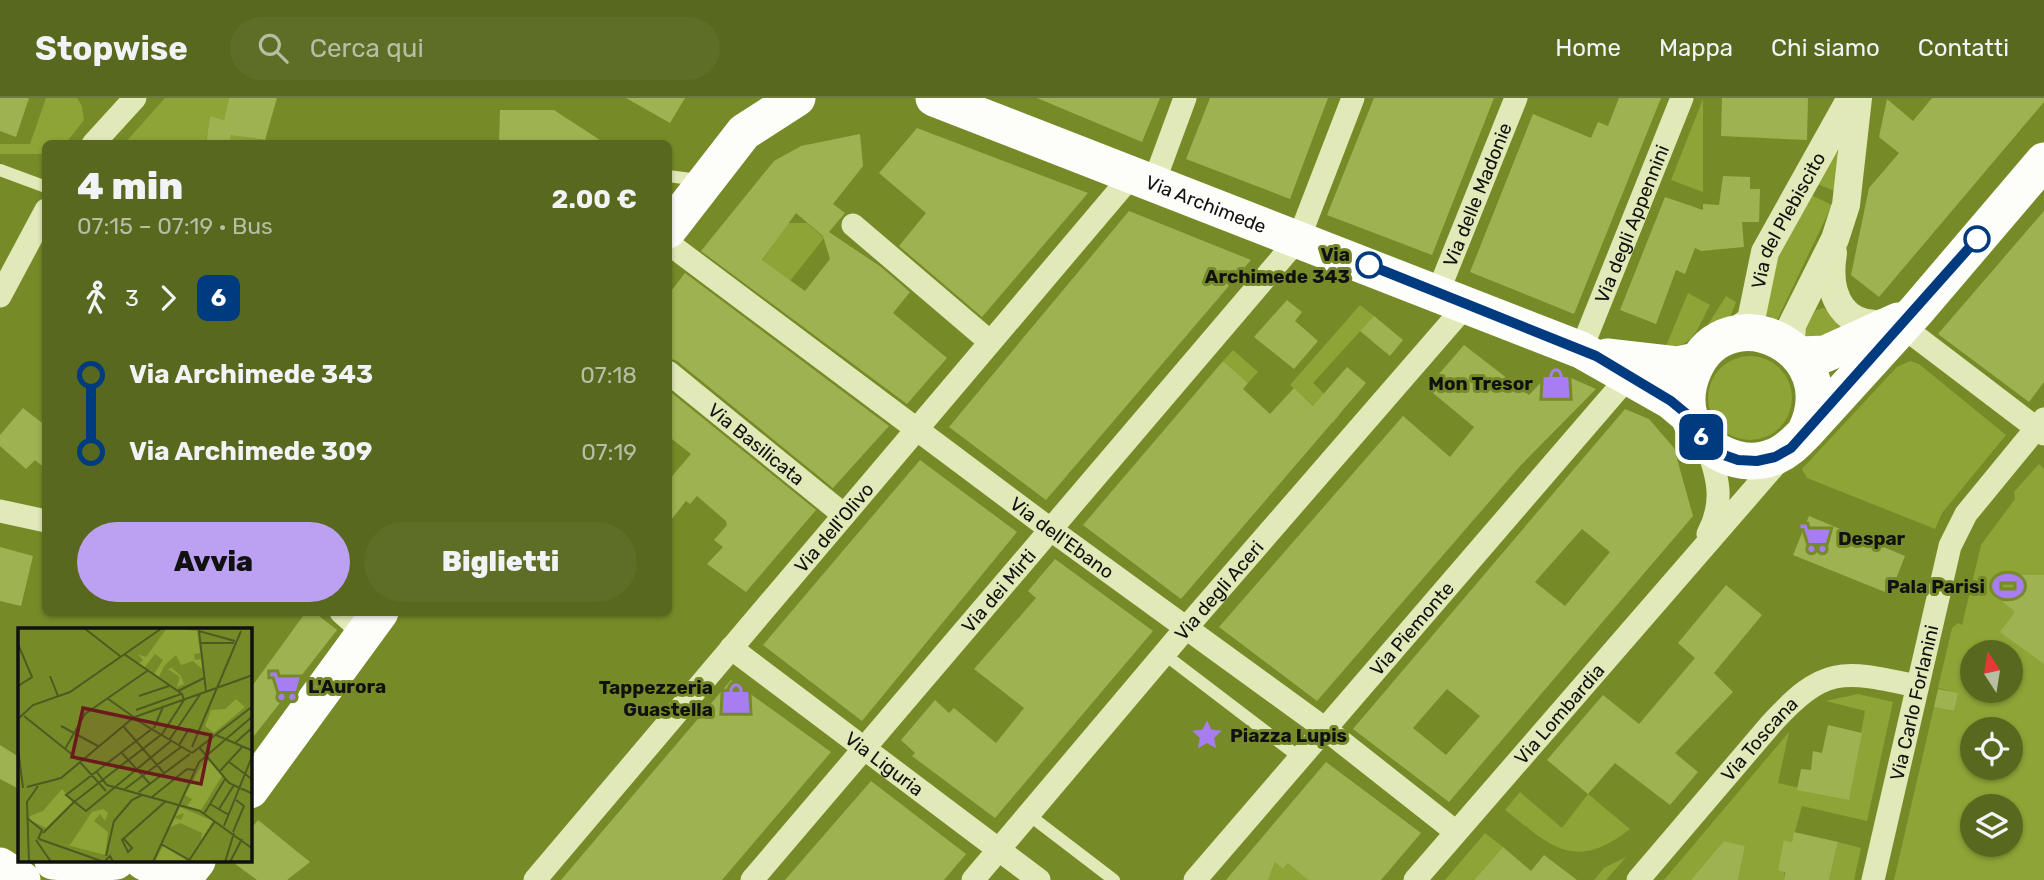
<!DOCTYPE html>
<html lang="it">
<head>
<meta charset="utf-8">
<style>
	:root { --surface:#58681e; --page:#5e6e27; --text:#f1f3f6; --muted:#b7bea4; --line:#6d7b3c; --accent:#bca0f2 }
	body { margin:0; font-family:Rubik,sans-serif; background:var(--page); color:var(--text); height:100vh; display:flex; flex-direction:column; font-size:26px; white-space:nowrap }
	* { box-sizing:border-box; margin:0 }
	p { font-size:23px; color:var(--muted) }
	.icon { flex:none; width:38px; height:38px; fill:none; stroke:currentColor; stroke-width:2; stroke-linecap:round; stroke-linejoin:round }
	.map { position:relative; flex:1; overflow:hidden }
	.panel { position:absolute; left:42px; top:42px; width:630px; height:476px; display:flex; flex-direction:column; background:var(--surface); border-radius:10px; box-shadow:0 2px 5px #0004 }
	.panel>* { flex:none }
	.badge { padding:0 14px; border-radius:10px; font-size:24px; line-height:46px }
	.needle { width:46px; rotate:348deg }
	.buttons { position:absolute; left:1960px; top:542px; display:grid; gap:14px }
	.buttons a { display:grid; place-items:center; width:63px; height:63px; border-radius:50%; background:var(--surface); box-shadow:0 2px 5px #0004; font-size:35px }
	.map>.badge { position:absolute; translate:-50% -50%; box-shadow:0 0 0 4px #fff }
	.legs { display:flex; align-items:center; gap:10px; height:77px; padding:0 35px; font-size:23px }
	.legs p { margin-inline-start:auto }
	.summary { display:flex; align-items:center; justify-content:space-between; height:119px; padding:0 35px }
	h1 { font-size:38px; font-weight:800; line-height:52px }
	.primary-button { display:flex; gap:14px; margin-top:auto; padding:14px 35px }
	.primary-button a { flex:1; height:80px; border-radius:42px; background:var(--accent); color:#111; font-size:28px; font-weight:800; line-height:80px; text-align:center }
	.primary-button a+a { background:var(--page); color:var(--text) }
	ul { padding:0 35px; list-style:none }
	li { display:flex; align-items:center; gap:24px; height:77px; font-size:26px }
	li i { display:grid; place-items:center; width:10px; height:100%; margin:0 9px; background:currentColor }
	li i::after { content:''; width:18px; height:18px; margin:-9px; border:5px solid; border-radius:50%; background:var(--surface) }
	li p { margin-inline-start:auto }
	li:first-child i { background:linear-gradient(#0000 50%,currentColor 0) }
	li:last-child i { background:linear-gradient(currentColor 50%,#0000 0) }
	header { display:flex; align-items:center; gap:42px; box-sizing:border-box; height:98px; padding:0 35px; background:var(--surface); border-bottom:2px solid var(--line) }
	header strong { font-size:33px }
	nav { display:flex; gap:38px; margin-inline-start:auto; font-size:24px }
	.search { width:490px; height:63px; background:var(--page); display:flex; align-items:center; gap:18px; box-sizing:border-box; padding:0 24px; border-radius:38px; color:var(--muted); font-size:26px }
	.map>svg:first-child { display:block }
</style>
</head>
<body>
<header>
<strong>Stopwise</strong>
<div class="search"><svg class="icon" aria-label="search" viewBox="0 0 24 24"><circle cx="10" cy="10" r="6"/><path d="M15 15l6 6"/></svg>Cerca qui</div>
<nav><a>Home</a><a>Mappa</a><a>Chi siamo</a><a>Contatti</a></nav>
</header>
<div class="map">
<svg width="2044" height="782" viewBox="0 0 2044 782">
	<rect width="100%" height="100%" fill="#768b28"/>
	<g fill="#8ea436" fill-rule="evenodd">
		<polygon points="46,0 77,0 82,8 84,22 66,45 46,46 45,56 0,56 0,46 30,46"/>
		<polygon points="165,0 229,0 224,22 210,18 206,45 124,46"/>
		<polygon points="1703,1 1703,94 1671,82"/>
		<polygon points="233,28 238,38 277,45 230,46"/>
		<polygon points="1835,55 1842,55 1835,93 1817,86"/>
		<polygon points="1811,97 1832,107 1777,222 1766,217 1771,168"/>
		<polygon points="788,125 807,125 824,140 790,183 762,163"/>
		<path d="M1688,195L1710,207C1698,228 1694,251 1666,248Z"/>
		<polygon points="1726,198 1736,204 1729,222 1699,241"/>
		<polygon points="1360,207 1374,218 1313,285 1342,313 1333,325 1290,287"/>
		<polygon points="1824,210 1849,230 1813,245 1801,238 1816,212"/>
		<polygon points="1233,252 1258,274 1248,285 1223,263"/>
		<circle cx="1750" cy="300" r="42"/>
		<polygon points="1910,263 1919,266 2006,337 1942,415 1935,431 1807,380 1802,371 1897,269"/>
		<path d="M2039,366L2044,371V782H1894L1934,609L1954,613L1957,595L1938,590L1952,530L1958,525L1962,527L1981,447L2015,401L2014,394ZM1972,555H2011V593H1972ZM1972,632H2011V670H1972ZM1972,709H2011V747H1972Z"/>
		<polygon points="1858,596 1893,604 1867,723 1802,708 1792,744 1784,742 1784,782 1738,782 1745,748 1724,743 1696,782 1664,782 1789,634 1778,685 1849,701 1865,613 1826,603"/>
		<path d="M1520,694L1562,730L1588,696L1630,731C1574,775 1551,748 1505,712Z"/>
		<polygon points="1485,735 1503,749 1474,782 1445,782"/>
		<polygon points="1838,744 1861,750 1854,782 1829,782"/>
		<polygon points="1626,759 1606,782 1594,782 1604,770"/>
		<polygon points="1275,764 1283,771 1289,764 1308,782 1259,782 1268,782"/>
	</g>
	<g fill="#9eb251" fill-rule="evenodd">
		<polygon points="0,0 29,0 16,39 0,33"/>
		<polygon points="229,0 277,0 265,42 231,37 230,46 206,46 210,18 224,22"/>
		<polygon points="626,0 685,0 670,25"/>
		<polygon points="1037,0 1160,0 1142,44"/>
		<polygon points="1210,0 1328,0 1290,101 1186,61"/>
		<polygon points="1374,0 1494,0 1432,157 1327,117"/>
		<polygon points="1619,0 1661,0 1574,216 1470,174 1533,16 1591,40 1598,24 1608,28"/>
		<polygon points="1722,0 1808,0 1807,42 1721,38"/>
		<polygon points="1932,0 2044,0 2044,4 1879,199 1851,177 1869,90 1899,55 1879,39 1887,1 1913,23"/>
		<polygon points="500,12 554,12 606,46 499,46"/>
		<polygon points="917,30 1088,95 982,219 899,148 926,115 879,75"/>
		<path d="M860,36L863,68L833,106L845,115L829,134L881,169L910,194L893,215L947,260L907,306L701,153L774,63L801,48ZM796,115L823,138L830,161L805,193L762,162Z"/>
		<polygon points="1723,78 1750,79 1750,91 1760,91 1759,124 1742,124 1744,149 1701,153 1695,150 1685,176 1676,172 1656,226 1620,212 1665,99 1703,112 1703,106 1719,107"/>
		<polygon points="1129,113 1251,162 1046,402 949,329"/>
		<polygon points="2044,113 2044,284 2029,304 1938,236"/>
		<polygon points="685,175 889,328 833,390 677,263 668,260 668,197"/>
		<polygon points="1287,202 1302,214 1295,223 1318,243 1294,271 1254,239"/>
		<polygon points="1374,218 1403,242 1390,258 1360,233"/>
		<polygon points="1464,247 1529,297 1553,272 1596,291 1521,367 1317,603 1219,529 1403,318 1450,359 1474,329 1427,290"/>
		<polygon points="1223,263 1248,285 1243,291 1270,316 1294,290 1313,308 1347,269 1366,285 1181,501 1083,427"/>
		<polygon points="668,292 816,412 746,494 707,466 723,449 714,442 727,427 726,423 697,398 690,406 686,403 668,426 668,383 691,356 668,338"/>
		<polygon points="23,310 46,328 46,371 35,362 26,371 0,348 0,337"/>
		<path d="M1625,311L1649,321L1674,350L1693,418L1449,704L1353,631ZM1582,431L1610,454L1565,508L1535,484ZM1447,591L1480,618L1446,657L1413,630Z"/>
		<polygon points="920,362 1017,434 862,623 763,547"/>
		<polygon points="1809,418 1905,458 1890,496 1793,457"/>
		<polygon points="0,449 33,458 21,508 0,503"/>
		<polygon points="1055,461 1153,533 995,720 912,658 915,655 901,642 935,602 949,615 954,610 996,645 1024,610 974,571 1036,500 1028,493"/>
		<polygon points="2017,477 2044,477 2044,566 2000,534 2015,514 2003,504 2017,489"/>
		<polygon points="1726,487 1762,517 1714,575 1733,594 1675,655 1698,674 1670,707 1615,665 1588,696 1547,662 1603,597 1639,626 1695,560 1678,545"/>
		<polygon points="306,514 314,514 337,532 250,643 250,591"/>
		<polygon points="731,582 831,654 722,782 561,782"/>
		<polygon points="1938,591 1958,595 1954,613 1934,609"/>
		<polygon points="1828,627 1862,635 1849,702 1797,692 1801,671 1811,672 1813,653 1822,655"/>
		<polygon points="0,647 19,659 19,691 0,681"/>
		<polygon points="1326,664 1421,735 1381,782 1308,782 1288,765 1283,771 1275,764 1268,782 1226,782"/>
		<polygon points="871,683 966,756 944,782 785,782"/>
		<polygon points="258,722 310,764 287,782 257,782 231,763 250,763 250,732"/>
		<polygon points="1794,734 1838,744 1829,782 1784,782 1785,774 1778,772 1784,742 1792,744"/>
		<polygon points="1724,743 1745,748 1738,782 1691,782"/>
		<polygon points="1503,749 1531,773 1544,757 1577,782 1474,782"/>
	</g>
	<g fill="none" stroke-linecap="round" stroke-linejoin="round">
		<g stroke="#e0e9b7" stroke-width="12">
			<polyline points="0,72 46,89"/>
			<polyline points="668,78 699,82"/>
			<polyline points="1164,556 1299,659"/>
			<polyline points="1029,717 1114,782"/>
		</g>
		<g stroke="#e0e9b7" stroke-width="23">
			<polyline points="93,46 135,0"/>
			<polyline points="1154,84 1185,0"/>
			<polyline points="853,127 989,243"/>
			<path id="s1" d="M668,145L1050,431L1324,630L1456,734"/>
			<path id="s2" d="M1438,194L1516,0"/>
			<polyline points="0,198 46,112"/>
			<polyline points="1902,228 2044,336"/>
			<path id="s3" d="M1581,252L1682,0"/>
			<path id="s4" d="M668,274L844,417"/>
			<path d="M1706,346C1718,378 1725,404 1708,436"/>
			<polyline points="0,413 46,423"/>
			<polyline points="341,514 364,535"/>
			<path id="s5" d="M731,550L1039,782"/>
			<path id="s6" d="M535,782L1133,76"/>
			<path id="s7" d="M752,782L1299,140L1353,0"/>
			<path id="s8" d="M973,782L1186,530L1468,205"/>
			<path id="s9" d="M1195,782L1629,278"/>
			<path id="s10" d="M1415,782L1782,359"/>
			<path id="s11" d="M1638,782L1771,626C1825,567 1842,572 1917,588"/>
			<path id="s12" d="M1873,782L1950,448L1966,416L2044,321"/>
		</g>
		<g stroke="#e0e9b7" stroke-width="28">
			<path d="M1833,155C1826,197 1843,235 1892,224"/>
			<path id="s13" d="M1726,240L1751,222L1765,154L1851,0"/>
			<polyline points="1795,252 1791,242 1792,227 1835,141 1846,107 1858,0"/>
		</g>
		<g stroke="#fdfefa" stroke-width="37">
			<path id="s14" d="M934,0L1581,252L1671,303L1689,318"/>
			<polyline points="668,132 744,34 797,0"/>
			<polyline points="1800,257 1825,256 1898,223"/>
			<polyline points="1607,259 1677,267 1697,263"/>
			<path d="M1805,335C1848,249 1727,195 1694,271C1687,286 1685,302 1689,318C1700,353 1742,373 1776,358C1788,353 1796,344 1805,335L1917,212L2044,63"/>
			<polyline points="250,692 380,514"/>
			<polyline points="53,763 87,766 116,763"/>
			<polyline points="143,763 154,769 162,782"/>
			<polyline points="0,768 22,782"/>
			<polyline points="182,782 197,763"/>
		</g>
	</g>
	<g fill="none" stroke-linecap="round" stroke-linejoin="round">
		<defs>
			<polyline id="line-1" points="1369,167 1596,258 1671,303 1689,318 1706,346 1721,356 1738,362 1757,363 1775,359 1791,350 1977,141"/>
		</defs>
		<use href="#line-1" stroke="#fff" stroke-width="16"/>
		<use href="#line-1" stroke="#003b80" stroke-width="10"/>
	</g>
	<defs>
		<symbol id="shop-bare" viewBox="-9 -9 18 18"><path d="M-5-2.5h2.3a2.7 3.5 0 0 1 5.4 0H5L5.5 6h-11ZM-1.5-2.5h3a1.5 2.3 0 0 0-3 0Z" fill="#a77df1" stroke="#768b28" stroke-width="2.5" paint-order="stroke"/></symbol>
		<symbol id="supermarket-bare" viewBox="-9 -9 18 18"><path d="M-6-5.5h2.5l.6 2H6L4.5 2H-2.5L-4.4-4H-6ZM-1.5 3.2a1.3 1.3 0 1 0 .1 0ZM3 3.2a1.3 1.3 0 1 0 .1 0Z" fill="#a77df1" stroke="#768b28" stroke-width="2.5" paint-order="stroke"/></symbol>
		<symbol id="stadium-bare" viewBox="-9 -9 18 18"><path d="M0-5a6.5 5 0 1 0 0 10a6.5 5 0 1 0 0-10ZM-3.5-1.8h7v3.6h-7Z" fill="#a77df1" stroke="#768b28" stroke-width="2.5" paint-order="stroke"/></symbol>
		<symbol id="sight-bare" viewBox="-9 -9 18 18"><path d="M0-6L1.8-2.2L6-1.7L2.9 1.2L3.7 5.4L0 3.3L-3.7 5.4L-2.9 1.2L-6-1.7L-1.8-2.2Z" fill="#a77df1" stroke="#768b28" stroke-width="2.5" paint-order="stroke"/></symbol>
	</defs>
	<g fill-rule="evenodd">
		<use href="#shop-bare" x="1534" y="263" width="44" height="44"/>
		<use href="#supermarket-bare" x="1793" y="418" width="44" height="44"/>
		<use href="#stadium-bare" x="1986" y="466" width="44" height="44"/>
		<use href="#supermarket-bare" x="263" y="566" width="44" height="44"/>
		<use href="#shop-bare" x="714" y="578" width="44" height="44"/>
		<use href="#sight-bare" x="1185" y="615" width="44" height="44"/>
	</g>
	<g fill="#fff" stroke="#003b80" stroke-width="3.5">
		<circle cx="1977" cy="141" r="12"/>
		<circle cx="1369" cy="167" r="12"/>
	</g>
	<g text-anchor="middle" stroke-width="6" stroke-linejoin="round" paint-order="stroke">
		<g font-size="19" fill="#111" stroke="#768b28">
			<text dy="7" stroke="none"><textPath href="#s2" startOffset="105">Via delle Madonie</textPath></text>
			<text dy="7" stroke="none"><textPath href="#s14" startOffset="292">Via Archimede</textPath></text>
			<text dy="7" stroke="none"><textPath href="#s13" startOffset="138">Via del Plebiscito</textPath></text>
			<text dy="7" stroke="none"><textPath href="#s3" startOffset="136">Via degli Appennini</textPath></text>
			<text dy="7" stroke="none"><textPath href="#s4" startOffset="114">Via Basilicata</textPath></text>
			<text dy="7" stroke="none"><textPath href="#s6" startOffset="462">Via dell'Olivo</textPath></text>
			<text dy="7" stroke="none"><textPath href="#s1" startOffset="492">Via dell'Ebano</textPath></text>
			<text dy="7" stroke="none"><textPath href="#s8" startOffset="380">Via degli Aceri</textPath></text>
			<text dy="7" stroke="none"><textPath href="#s7" startOffset="380">Via dei Mirti</textPath></text>
			<text dy="7" stroke="none"><textPath href="#s9" startOffset="332">Via Piemonte</textPath></text>
			<text dy="7" stroke="none"><textPath href="#s12" startOffset="182">Via Carlo Forlanini</textPath></text>
			<text dy="7" stroke="none"><textPath href="#s10" startOffset="220">Via Lombardia</textPath></text>
			<text dy="7" stroke="none"><textPath href="#s11" startOffset="186">Via Toscana</textPath></text>
			<text dy="7" stroke="none"><textPath href="#s5" startOffset="192">Via Liguria</textPath></text>
		</g>
		<g font-size="19" font-weight="bold" fill="#111" stroke="#768b28" text-anchor="end">
			<text x="1350" y="163">Via<tspan x="1350" dy="22">Archimede 343</tspan></text>
		</g>
		<g font-size="19" font-weight="bold" fill="#111" stroke="#768b28" text-anchor="end">
			<text x="1533" y="292">Mon Tresor</text>
			<text x="1838" y="447" text-anchor="start">Despar</text>
			<text x="1985" y="495">Pala Parisi</text>
			<text x="308" y="595" text-anchor="start">L'Aurora</text>
			<text x="713" y="596">Tappezzeria<tspan x="713" dy="22">Guastella</tspan></text>
			<text x="1230" y="644" text-anchor="start">Piazza Lupis</text>
		</g>
	</g>
	<g transform="translate(18 530)">
		<rect width="234" height="234" fill="#768b28"/>
		<path d="M149,0L179,3L182,25L176,26L177,32L183,31L184,41L175,33L154,40L163,48L166,56L159,59L162,49L150,41L163,37L158,27L146,38L141,49L136,46L145,32L137,26L126,40L121,36L125,32L120,26L128,29ZM218,71L227,79L196,105L187,98L193,82L207,81ZM188,130L204,148L183,182L169,178L174,171L167,167ZM44,161L54,174L28,200L12,192V188L25,183ZM162,179L195,193L183,212L184,205L162,195L152,199L157,190L163,192L166,185L158,188ZM85,181L90,185L87,193L82,186L76,193L90,204L87,227L45,216L52,217L74,184ZM145,218L171,234H137Z" fill="#8ea436"/>
		<path fill="none" stroke="#4e5a1f" stroke-width="2" d="M66,0L102,28M182,15H216M0,16L14,49L0,58M32,48L40,68M160,63L186,50M188,63L181,3L217,13M121,68L151,58M89,70L117,90M118,82L163,66M6,88L61,132M114,90L235,47M0,91L15,77L52,64L144,0M43,98L80,118M105,98L146,145M135,100L48,167L68,183L153,113M136,100L145,79M198,107L235,123M152,111L183,65M217,115L235,99M161,117L171,101L182,104M174,119L223,3M181,119L211,155L235,166M0,120L5,160M47,121L67,86L129,43M103,124L132,156M174,125L235,78M62,134L88,163M211,134L235,152M78,143L89,157L182,183L235,221M201,144L225,118M9,159L43,150L115,90L174,125M107,161L163,119M121,164L172,126M134,169L169,141L177,142M192,176L211,187M201,181L216,157M186,186L207,151M9,190L24,202L20,211M206,198L235,126M215,204L226,178L218,172M25,205L56,174L144,106L166,72L164,66L106,26M21,211L86,234L92,228L95,234M106,211L114,220L110,224L104,212L148,173M18,212L33,234M143,216L175,234M88,228L96,193L114,172L124,167M172,231L197,193M11,234L9,174L20,158M135,234L181,134L235,88M207,234L216,205M212,234L224,211"/>
		<path fill="#6a1b1b" fill-opacity="0.15" stroke="#6a1b1b" stroke-width="3.5" d="M65,80L193,107L183,156L54,129Z"/>
		<rect width="234" height="234" fill="none" stroke="#111" stroke-width="3.5"/>
	</g>
</svg>
<div class="buttons">
<a><svg class="needle" viewBox="-14 -14 28 28"><path d="M0-13l5 13h-10z" fill="#e53935"/><path d="M0 13l5-13h-10z" fill="#b7bea4"/></svg></a>
<a><svg class="icon" aria-label="locate" viewBox="0 0 24 24"><circle cx="12" cy="12" r="6"/><path d="M12 2v4M12 18v4M2 12h4M18 12h4"/></svg></a>
<a><svg class="icon" aria-label="layers" viewBox="0 0 24 24"><path d="M12 4l9 5-9 5-9-5zM3 14l9 5 9-5"/></svg></a>
</div>
<b class="badge" style="left:1701px;top:339px;background:#003b80;color:#fff">6</b>
<section class="panel">
<div class="summary"><div><h1>4 min</h1><p>07:15 – 07:19 · Bus</p></div><b>2.00 €</b></div>
<div class="legs"><svg class="icon" aria-label="walk" viewBox="0 0 24 24"><circle cx="13" cy="4" r="2"/><path d="M13 8l-2 6 4 7M11 14l-3 7M7 12l3-4h3l4 4"/></svg>3<svg class="icon" aria-label="forward" viewBox="0 0 24 24"><path d="M9 5l7 7-7 7"/></svg><b class="badge" style="background:#003b80;color:#fff">6</b></div>
<ul>
<li><i style="color:#003b80"></i><b>Via Archimede 343</b><p>07:18</p></li>
<li><i style="color:#003b80"></i><b>Via Archimede 309</b><p>07:19</p></li>
</ul>
<div class="primary-button"><a>Avvia</a><a>Biglietti</a></div>
</section>
</div>
</body>
</html>
